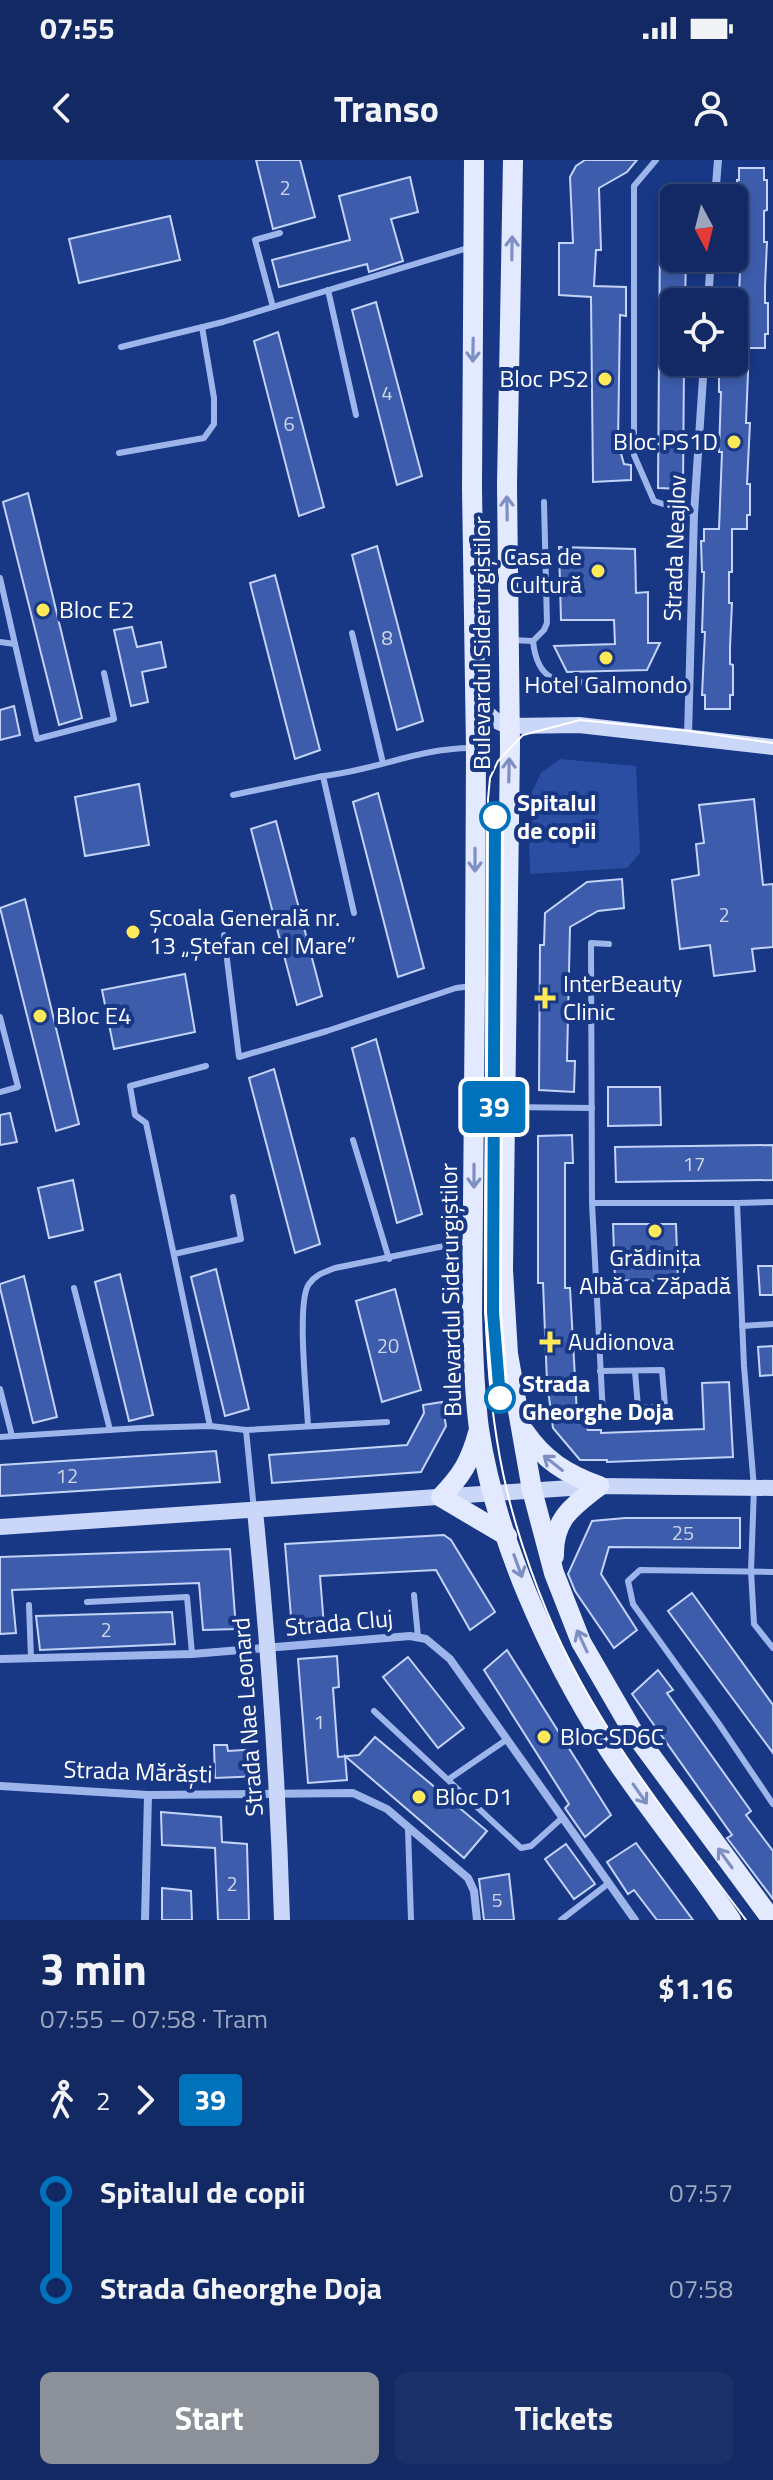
<!DOCTYPE html>
<html lang="en">
<head>
<meta charset="utf-8">
<style>
	:root { --surface:#122964; --page:#1b316a; --text:#f1f3f6; --muted:#9ca6bf; --line:#314578; --accent:#8c9099 }
	body { margin:0; font-family:"Titillium Web",sans-serif; background:var(--page); color:var(--text); height:100vh; display:flex; flex-direction:column; font-size:30px; white-space:nowrap }
	* { box-sizing:border-box; margin:0 }
	p { font-size:26px; color:var(--muted) }
	.icon { flex:none; width:44px; height:44px; fill:none; stroke:currentColor; stroke-width:2; stroke-linecap:round; stroke-linejoin:round }
	.map { position:relative; height:1760px; overflow:hidden }
	.panel { display:flex; flex-direction:column; background:var(--surface); flex:1 }
	.panel>* { flex:none }
	.badge { padding:0 16px; border-radius:6px; font-size:28px; line-height:52px }
	.needle { width:52px; rotate:173deg }
	.buttons { position:absolute; left:660px; top:24px; display:grid; gap:16px }
	.buttons a { display:grid; place-items:center; width:88px; height:88px; border-radius:12px; background:var(--surface); box-shadow:0 4px 12px #0003,0 0 0 2px var(--line); font-size:40px }
	.map>.badge { position:absolute; translate:-50% -50%; box-shadow:0 0 0 4px #fff }
	.legs { display:flex; align-items:center; gap:12px; height:88px; padding:0 40px; font-size:26px }
	.legs p { margin-inline-start:auto }
	.summary { display:flex; align-items:center; justify-content:space-between; height:136px; padding:0 40px }
	h1 { font-size:44px; font-weight:700; line-height:60px }
	.button { display:flex; gap:16px; margin-top:auto; padding:16px 40px }
	.button a { flex:1; height:92px; border-radius:12px; background:var(--accent); color:#fff; font-size:32px; font-weight:700; line-height:92px; text-align:center }
	.button a+a { background:var(--page); color:var(--text) }
	ul { padding:0 40px; list-style:none }
	li { display:flex; align-items:center; gap:28px; height:96px; font-size:30px }
	li i { display:grid; place-items:center; width:12px; height:100%; margin:0 10px; background:currentColor }
	li i::after { content:''; width:20px; height:20px; margin:-10px; border:6px solid; border-radius:50%; background:var(--surface) }
	li p { margin-inline-start:auto }
	li:first-child i { background:linear-gradient(#0000 50%,currentColor 0) }
	li:last-child i { background:linear-gradient(currentColor 50%,#0000 0) }
	.status { display:flex; justify-content:space-between; align-items:center; height:56px; padding:0 40px; background:var(--surface); direction:ltr }
	.status svg { height:22px; fill:currentColor }
	header { display:flex; justify-content:space-between; align-items:center; height:104px; padding:0 40px; background:var(--surface); font-size:36px; font-weight:700 }
	.map>svg:first-child { display:block }
</style>
</head>
<body>
<div class="status"><b>07:55</b><svg viewBox="0 0 49 12"><path d="M0 12V9h3v3zM5 12V6h3v6zM10 12V3h3v9zM15 12V0h3v12zM26 1h20v11H26zM47 4h2v5h-2z"/></svg></div>
<header><svg class="icon" aria-label="back" viewBox="0 0 24 24"><path d="M15 5l-7 7 7 7"/></svg>Transo<svg class="icon" aria-label="person" viewBox="0 0 24 24"><circle cx="12" cy="8" r="4"/><path d="M4 21q1-7 8-7t8 7"/></svg></header>
<div class="map">
<svg width="773" height="1760" viewBox="0 0 773 1760">
	<rect width="100%" height="100%" fill="#183785"/>
	<polygon fill="#2b4ea3" points="560,599 636,606 640,693 627,708 530,714 528,640 541,613"/>
	<g fill="#3d5dac" stroke="#c3d3f9" stroke-width="2">
		<polygon points="256,0 300,0 315,57 273,69"/>
		<polygon points="585,0 637,0 627,12 599,28 601,90 596,90 594,126 626,127 626,156 620,155 618,283 624,304 631,305 631,320 593,322 591,137 559,135 559,83 573,83 570,17 576,6"/>
		<polygon points="739,8 764,8 764,20 767,20 767,50 764,51 764,82 767,82 765,126 765,143 768,143 768,174 765,174 765,188 749,188 746,263 750,263 747,324 750,324 750,355 747,355 747,369 732,369 732,412 729,412 729,443 732,443 730,487 730,504 733,505 733,535 730,535 730,549 705,549 705,535 702,535 705,472 702,472 704,412 702,412 701,381 704,381 704,369 719,369 722,292 719,292 721,232 719,232 719,202 734,202 734,188 737,188 740,111 737,111 739,50 737,50 737,20 739,20"/>
		<polygon points="410,17 418,52 391,59 403,101 369,112 367,104 279,127 272,100 350,80 339,36"/>
		<polygon points="170,56 180,100 79,123 69,79"/>
		<polygon points="660,67 674,67 674,98 686,98 685,142 674,142 674,202 684,202 683,329 658,328"/>
		<polygon points="376,142 422,316 397,325 352,150"/>
		<polygon points="278,172 324,347 299,356 254,181"/>
		<polygon points="28,333 82,558 59,565 3,342"/>
		<polygon points="377,386 423,561 397,570 352,395"/>
		<polygon points="559,387 635,389 636,433 648,432 648,483 660,483 647,510 567,512 554,486 615,484 614,460 561,460"/>
		<polygon points="275,415 320,590 295,599 250,423"/>
		<polygon points="132,467 137,487 161,482 166,507 142,512 148,542 131,546 114,470"/>
		<polygon points="14,546 20,575 0,580 0,550"/>
		<polygon points="139,624 149,685 85,696 75,637"/>
		<polygon points="378,633 424,808 398,817 353,642"/>
		<polygon points="754,639 763,725 773,724 773,787 752,789 755,811 714,816 710,785 680,789 672,720 699,715 696,684 704,683 699,645"/>
		<polygon points="276,661 322,836 297,845 251,669"/>
		<polygon points="622,719 624,748 598,751 570,767 567,901 575,901 574,932 539,930 540,785 544,785 545,753 587,722"/>
		<polygon points="25,739 79,964 56,971 0,748"/>
		<polygon points="185,814 195,872 114,889 102,830"/>
		<polygon points="376,879 422,1054 397,1063 352,888"/>
		<polygon points="274,909 320,1084 295,1093 249,918"/>
		<polygon points="608,927 660,927 661,965 608,966"/>
		<polygon points="10,953 17,982 0,985 0,955"/>
		<polygon points="572,975 573,1003 565,1003 565,1128 570,1128 577,1254 588,1270 601,1270 601,1273 704,1269 702,1223 729,1222 733,1297 607,1302 607,1300 580,1300 553,1268 547,1222 543,1123 538,1123 538,976"/>
		<polygon points="773,985 773,1020 616,1022 615,987"/>
		<polygon points="73,1020 83,1070 49,1078 38,1028"/>
		<polygon points="613,1064 676,1064 678,1121 615,1120"/>
		<polygon points="758,1106 773,1106 773,1135 760,1135"/>
		<polygon points="216,1109 249,1249 225,1256 191,1117"/>
		<polygon points="120,1114 153,1255 129,1261 95,1122"/>
		<polygon points="24,1116 57,1257 33,1263 0,1128 0,1124"/>
		<polygon points="395,1129 421,1230 382,1242 356,1141"/>
		<polygon points="773,1186 773,1215 760,1216 758,1187"/>
		<polygon points="442,1242 446,1266 421,1312 272,1323 269,1295 407,1285 424,1253 423,1245"/>
		<polygon points="216,1291 220,1322 0,1336 0,1305"/>
		<polygon points="625,1358 740,1358 740,1388 609,1387 601,1414 637,1470 614,1488 575,1431 568,1414 592,1361"/>
		<polygon points="444,1375 451,1380 495,1452 470,1470 436,1410 320,1416 324,1466 292,1469 285,1384"/>
		<polygon points="230,1389 236,1469 203,1470 199,1423 12,1430 16,1473 0,1474 0,1397"/>
		<polygon points="692,1433 773,1545 773,1593 668,1451"/>
		<polygon points="172,1452 175,1484 40,1490 36,1456"/>
		<polygon points="507,1490 611,1655 585,1677 565,1648 569,1644 484,1510"/>
		<polygon points="337,1496 339,1527 333,1528 338,1597 359,1595 375,1577 487,1671 464,1698 345,1596 347,1620 308,1623 298,1499"/>
		<polygon points="408,1497 464,1568 438,1588 383,1517"/>
		<polygon points="658,1510 673,1530 667,1533 751,1651 746,1655 773,1691 773,1739 727,1678 732,1675 632,1534"/>
		<polygon points="214,1585 227,1585 228,1591 260,1589 261,1616 215,1618"/>
		<polygon points="161,1652 221,1657 222,1682 247,1684 249,1760 218,1760 215,1688 162,1685"/>
		<polygon points="636,1683 693,1760 657,1760 634,1730 628,1734 607,1702"/>
		<polygon points="566,1684 595,1724 574,1739 545,1699"/>
		<polygon points="509,1714 514,1760 484,1760 479,1719"/>
		<polygon points="162,1728 191,1731 192,1760 162,1760"/>
	</g>
	<g fill="none" stroke-linecap="round" stroke-linejoin="round">
		<g stroke="#9eb5ec" stroke-width="6">
			<polyline points="656,0 634,26 634,295 654,341 694,354"/>
			<polyline points="328,130 356,255"/>
			<polyline points="273,147 255,80 280,73"/>
			<polyline points="121,187 223,162 471,87"/>
			<polyline points="119,293 204,278 214,264 214,238 202,167"/>
			<polyline points="0,418 15,484"/>
			<polyline points="352,473 383,603"/>
			<path d="M511,480L533,481C538,527 562,521 600,523"/>
			<polyline points="533,481 544,470 547,463 544,342"/>
			<polyline points="0,482 15,484 37,579 114,559 104,513"/>
			<polyline points="233,635 323,616"/>
			<path d="M354,753L323,616C373,611 419,588 471,588"/>
			<polyline points="224,775 239,897 327,871 456,828 472,826"/>
			<polyline points="609,784 591,783 592,1043 737,1043"/>
			<polyline points="0,857 18,927 0,932"/>
			<polyline points="206,906 130,926 135,955 146,963 210,1266"/>
			<polyline points="507,947 592,948"/>
			<polyline points="353,980 389,1099"/>
			<polyline points="773,1042 737,1043 744,1206 754,1328 751,1411 754,1464 773,1488"/>
			<polyline points="592,1043 603,1255"/>
			<polyline points="174,1094 241,1079 233,1037"/>
			<polyline points="74,1128 110,1270"/>
			<polyline points="742,1166 773,1164"/>
			<polyline points="600,1211 662,1210 665,1246 638,1248 635,1211"/>
			<polyline points="0,1229 12,1276"/>
			<path d="M308,1266C307,1240 296,1141 309,1124C316,1114 325,1112 335,1108L469,1081"/>
			<polyline points="246,1270 254,1350"/>
			<polyline points="0,1277 140,1268 210,1266 246,1270 387,1262"/>
			<polyline points="773,1412 640,1410 628,1421 633,1444 719,1564 773,1644"/>
			<polyline points="414,1435 418,1477"/>
			<polyline points="87,1442 187,1437 192,1494"/>
			<polyline points="29,1445 31,1498"/>
			<polyline points="374,1551 521,1688 531,1686 562,1658"/>
			<polyline points="449,1619 506,1580"/>
			<polyline points="408,1669 411,1760"/>
			<polyline points="561,1760 609,1723"/>
		</g>
		<g stroke="#9eb5ec" stroke-width="8">
			<polyline points="715,38 718,0"/>
			<polyline points="708,142 711,98"/>
			<polyline points="688,576 694,354 704,202"/>
			<polyline points="0,1499 192,1494 410,1476 426,1479 450,1499 635,1760"/>
			<polyline points="0,1626 148,1635 353,1633 387,1649 468,1718 474,1731 477,1760"/>
			<polyline points="145,1760 148,1635"/>
		</g>
		<g stroke="#cad7f9" stroke-width="16">
			<path d="M475,534C484,550 491,562 510,566L579,565L773,587"/>
			<path d="M255,1351C269,1488 278,1623 282,1760"/>
			<polyline points="0,1367 599,1326 773,1328"/>
		</g>
		<g stroke="#e3e9ff" stroke-width="20">
			<path d="M474,0L472,328L476,588L475,825L472,1154C473,1193 474,1231 479,1269C496,1379 548,1494 608,1588C646,1647 692,1701 731,1760"/>
			<polyline points="513,0 507,325 510,586 503,1110 508,1194 532,1330 554,1413 581,1482 632,1570 772,1760"/>
			<path d="M524,1271C544,1300 566,1314 599,1326"/>
			<path d="M478,1273C470,1302 462,1315 441,1337L507,1376"/>
			<path d="M554,1396C553,1359 572,1347 599,1326"/>
		</g>
		<path stroke="#fff" stroke-width="2" d="M746,1760C673,1662 594,1566 547,1452C531,1413 517,1372 507,1331C479,1215 485,1090 486,971C487,860 488,749 488,639L490,618L498,601L523,575L580,560L689,571L773,583"/>
	</g>
	<defs><path id="oneway-shaft" d="M-6 0H5M1.5-3L5.5 0L1.5 3" fill="none" stroke-width="1.6" stroke-linecap="round" stroke-linejoin="round" transform="scale(2)"/></defs>
	<g stroke="#7e90c2">
		<use href="#oneway-shaft" transform="translate(512 88) rotate(-89)"/>
		<use href="#oneway-shaft" transform="translate(473 190) rotate(91)"/>
		<use href="#oneway-shaft" transform="translate(507 348) rotate(-91)"/>
		<use href="#oneway-shaft" transform="translate(509 610) rotate(-89)"/>
		<use href="#oneway-shaft" transform="translate(475 700) rotate(90)"/>
		<use href="#oneway-shaft" transform="translate(474 1016) rotate(90)"/>
		<use href="#oneway-shaft" transform="translate(553 1303) rotate(-142)"/>
		<use href="#oneway-shaft" transform="translate(518 1406) rotate(70)"/>
		<use href="#oneway-shaft" transform="translate(582 1481) rotate(-115)"/>
		<use href="#oneway-shaft" transform="translate(640 1634) rotate(55)"/>
		<use href="#oneway-shaft" transform="translate(725 1698) rotate(-126)"/>
	</g>
	<g fill="none" stroke-linecap="round" stroke-linejoin="round">
		<defs>
			<polyline id="line-1" points="495,657 493,1152 500,1238"/>
		</defs>
		<use href="#line-1" stroke="#fff" stroke-width="18"/>
		<use href="#line-1" stroke="#0072bc" stroke-width="12"/>
	</g>
	<g fill="#ffe959" stroke="#183785" stroke-width="3">
		<circle cx="605" cy="219" r="8"/>
		<circle cx="734" cy="282" r="8"/>
		<circle cx="598" cy="411" r="8"/>
		<circle cx="43" cy="450" r="8"/>
		<circle cx="606" cy="498" r="8"/>
		<circle cx="133" cy="772" r="8"/>
		<path d="M541 826h8v8h8v8h-8v8h-8v-8h-8v-8h8z"/>
		<circle cx="40" cy="856" r="8"/>
		<circle cx="655" cy="1071" r="8"/>
		<path d="M546 1170h8v8h8v8h-8v8h-8v-8h-8v-8h8z"/>
		<circle cx="544" cy="1577" r="8"/>
		<circle cx="419" cy="1637" r="8"/>
	</g>
	<g fill="#fff" stroke="#0072bc" stroke-width="4">
		<circle cx="495" cy="657" r="14"/>
		<circle cx="500" cy="1238" r="14"/>
	</g>
	<g text-anchor="middle" stroke-width="8" stroke-linejoin="round" paint-order="stroke">
		<g font-size="20" fill="#ced6ea">
			<text x="285" y="35">2</text>
			<text x="387" y="240">4</text>
			<text x="289" y="271">6</text>
			<text x="387" y="485">8</text>
			<text x="724" y="762">2</text>
			<text x="694" y="1011">17</text>
			<text x="388" y="1193">20</text>
			<text x="67" y="1323">12</text>
			<text x="683" y="1380">25</text>
			<text x="106" y="1477">2</text>
			<text x="319" y="1569">1</text>
			<text x="232" y="1731">2</text>
			<text x="497" y="1747">5</text>
		</g>
		<g font-size="24" fill="#fff" stroke="#183785" text-anchor="start">
			<text x="589" y="227" text-anchor="end">Bloc PS2</text>
			<text x="718" y="290" text-anchor="end">Bloc PS1D</text>
			<text x="582" y="405" text-anchor="end">Casa de<tspan x="582" dy="28">Cultură</tspan></text>
			<text x="59" y="458">Bloc E2</text>
			<text x="606" y="533" text-anchor="middle">Hotel Galmondo</text>
			<text x="149" y="766">Școala Generală nr.<tspan x="149" dy="28">13 „Ștefan cel Mare”</tspan></text>
			<text x="563" y="832">InterBeauty<tspan x="563" dy="28">Clinic</tspan></text>
			<text x="56" y="864">Bloc E4</text>
			<text x="655" y="1106" text-anchor="middle">Grădinița<tspan x="655" dy="28">Albă ca Zăpadă</tspan></text>
			<text x="568" y="1190">Audionova</text>
			<text x="560" y="1585">Bloc SD6C</text>
			<text x="435" y="1645">Bloc D1</text>
		</g>
		<g font-size="24" fill="#fff" stroke="#183785">
			<text transform="translate(675 388) rotate(-88)" y="8">Strada Neajlov</text>
			<text transform="translate(482 483) rotate(-90)" y="8">Bulevardul Siderurgiștilor</text>
			<text transform="translate(451 1130) rotate(-91)" y="8">Bulevardul Siderurgiștilor</text>
			<text transform="translate(339 1463) rotate(-5)" y="8">Strada Cluj</text>
			<text transform="translate(248 1557) rotate(-94)" y="8">Strada Nae Leonard</text>
			<text transform="translate(138 1612) rotate(2)" y="8">Strada Mărăști</text>
		</g>
		<g font-size="24" font-weight="bold" fill="#fff" stroke="#183785" text-anchor="start">
			<text x="517" y="651">Spitalul<tspan x="517" dy="28">de copii</tspan></text>
			<text x="522" y="1232">Strada<tspan x="522" dy="28">Gheorghe Doja</tspan></text>
		</g>
	</g>
</svg>
<div class="buttons">
<a><svg class="needle" viewBox="-14 -14 28 28"><path d="M0-13l5 13h-10z" fill="#e53935"/><path d="M0 13l5-13h-10z" fill="#9ca6bf"/></svg></a>
<a><svg class="icon" aria-label="locate" viewBox="0 0 24 24"><circle cx="12" cy="12" r="6"/><path d="M12 2v4M12 18v4M2 12h4M18 12h4"/></svg></a>
</div>
<b class="badge" style="left:494px;top:947px;background:#0072bc;color:#fff">39</b>
</div>
<section class="panel">
<div class="summary"><div><h1>3 min</h1><p>07:55 – 07:58 · Tram</p></div><b>$1.16</b></div>
<div class="legs"><svg class="icon" aria-label="walk" viewBox="0 0 24 24"><circle cx="13" cy="4" r="2"/><path d="M13 8l-2 6 4 7M11 14l-3 7M7 12l3-4h3l4 4"/></svg>2<svg class="icon" aria-label="forward" viewBox="0 0 24 24"><path d="M9 5l7 7-7 7"/></svg><b class="badge" style="background:#0072bc;color:#fff">39</b></div>
<ul>
<li><i style="color:#0072bc"></i><b>Spitalul de copii</b><p>07:57</p></li>
<li><i style="color:#0072bc"></i><b>Strada Gheorghe Doja</b><p>07:58</p></li>
</ul>
<div class="button"><a>Start</a><a>Tickets</a></div>
</section>
</body>
</html>
